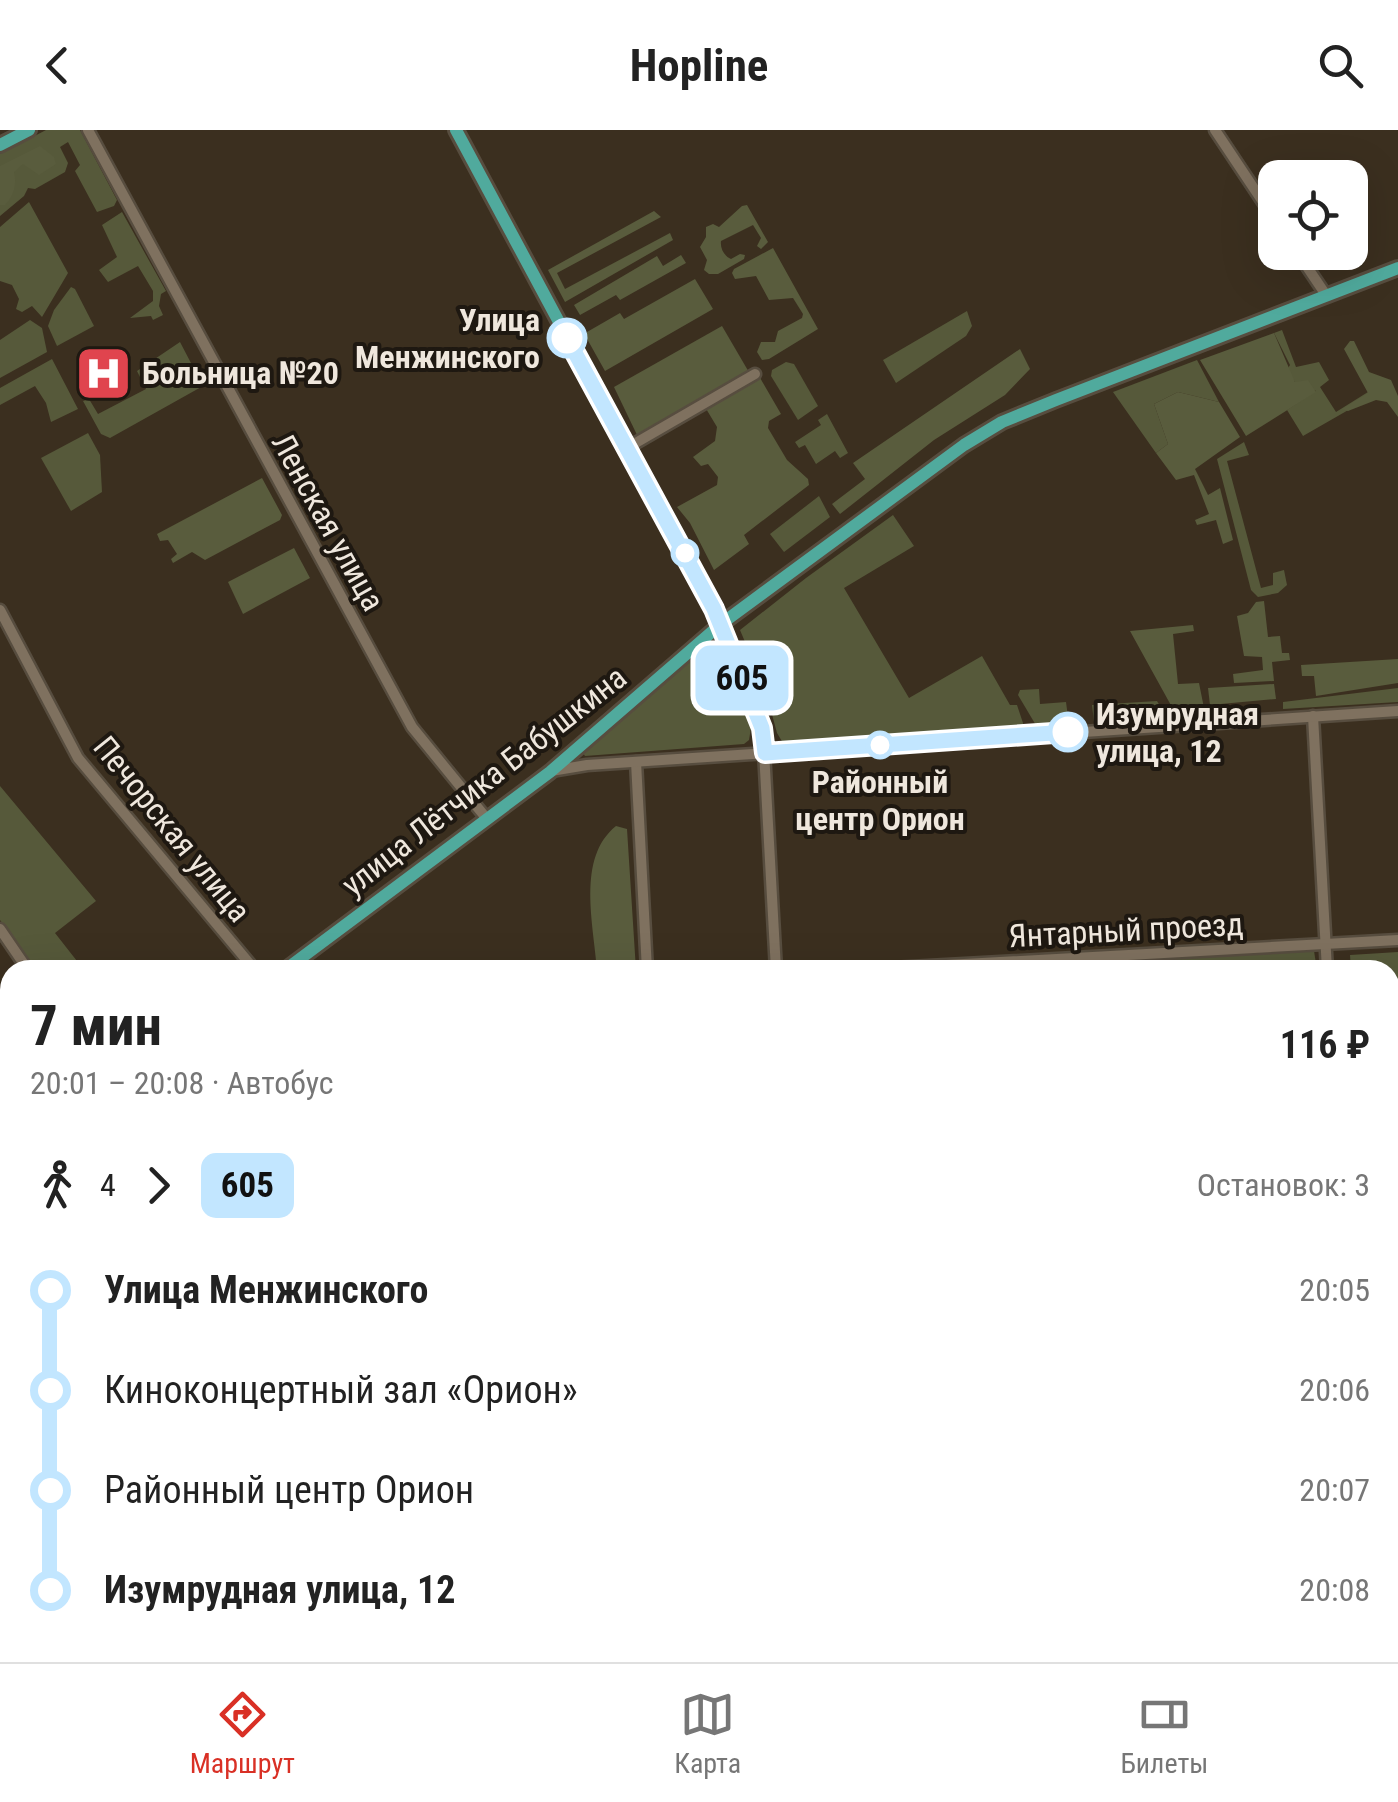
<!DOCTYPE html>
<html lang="ru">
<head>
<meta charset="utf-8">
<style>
	:root { --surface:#fff; --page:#f2f2f2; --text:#222; --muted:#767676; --line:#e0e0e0; --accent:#d93025 }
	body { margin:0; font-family:"Roboto Condensed",sans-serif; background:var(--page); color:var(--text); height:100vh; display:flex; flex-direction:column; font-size:38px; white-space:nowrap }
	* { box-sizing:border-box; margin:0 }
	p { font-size:32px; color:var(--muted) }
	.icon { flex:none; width:55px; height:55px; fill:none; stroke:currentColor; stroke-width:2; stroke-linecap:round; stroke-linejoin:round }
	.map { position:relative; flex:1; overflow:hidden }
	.sheet { position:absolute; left:0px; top:830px; width:1400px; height:702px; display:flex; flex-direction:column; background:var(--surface); border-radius:30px 30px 0 0; box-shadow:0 10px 40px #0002 }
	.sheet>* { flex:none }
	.badge { padding:0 20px; border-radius:15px; font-size:35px; line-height:65px }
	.fabs { position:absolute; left:1258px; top:30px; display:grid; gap:20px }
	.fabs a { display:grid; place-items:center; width:110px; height:110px; border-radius:20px; background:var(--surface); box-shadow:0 10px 40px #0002; font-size:50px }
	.map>.badge { position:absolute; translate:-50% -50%; box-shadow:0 0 0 5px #fff }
	.legs { display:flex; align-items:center; gap:15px; height:110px; padding:0 30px; font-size:32px }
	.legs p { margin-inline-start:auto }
	.head { display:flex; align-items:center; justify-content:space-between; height:170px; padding:0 30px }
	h1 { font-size:55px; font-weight:700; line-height:75px }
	ul { padding:0 30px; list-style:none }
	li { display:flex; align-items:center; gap:35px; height:100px; font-size:38px }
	li i { display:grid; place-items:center; width:15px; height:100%; margin:0 12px; background:currentColor }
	li i::after { content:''; width:25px; height:25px; margin:-12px; border:8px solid; border-radius:50%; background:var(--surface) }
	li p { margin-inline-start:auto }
	li:first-child i { background:linear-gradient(#0000 50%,currentColor 0) }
	li:last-child i { background:linear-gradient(currentColor 50%,#0000 0) }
	header { display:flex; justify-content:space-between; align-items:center; height:130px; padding:0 30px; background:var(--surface); font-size:45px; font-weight:700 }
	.dock { display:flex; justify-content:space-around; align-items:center; height:140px; border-top:2px solid var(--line); background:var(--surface); font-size:28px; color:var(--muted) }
	.dock a { display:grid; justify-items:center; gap:5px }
	.dock .on { color:var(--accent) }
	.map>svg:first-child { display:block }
</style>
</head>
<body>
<header><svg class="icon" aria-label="back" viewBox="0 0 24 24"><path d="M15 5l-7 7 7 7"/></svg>Hopline<svg class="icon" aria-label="search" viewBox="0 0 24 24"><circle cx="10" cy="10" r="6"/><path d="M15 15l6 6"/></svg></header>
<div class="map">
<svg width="1398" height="1532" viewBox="0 0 1398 1532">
	<rect width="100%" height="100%" fill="#3b2f1f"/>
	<g fill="#56593a">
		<polygon points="46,0 80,0 117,70 114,76 97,82 75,41 80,35 68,12 60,17 68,33 65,42 35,59 28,58 24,66 0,86 0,24"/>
		<polygon points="29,72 68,143 42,187 32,176 22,182 16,179 19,169 12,155 0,151 0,97"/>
		<polygon points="122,82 166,161 161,164 159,176 163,185 153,190 151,186 130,188 153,171 153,161 138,136 108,152 99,140 117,127 102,95"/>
		<polygon points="71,157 75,159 94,196 57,216 48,196 54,180"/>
		<polygon points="967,181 972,196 966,206 896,253 883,230"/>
		<polygon points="30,190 42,198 47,222 0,248 0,210"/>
		<polygon points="1282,200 1296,237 1319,232 1329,250 1320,257 1336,282 1368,262 1371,267 1303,306 1287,280 1316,261 1295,252 1287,240 1290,235 1274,203"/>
		<polygon points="180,212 203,256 110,308 101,304 83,271 89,269 98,284 146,259 137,241"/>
		<polygon points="52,229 78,279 51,292 46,273 35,256 0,275 0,258"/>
		<polygon points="1197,230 1219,272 1178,262 1154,274 1168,314 1156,323 1113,262"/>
		<polygon points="786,232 794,234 818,276 798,290 771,246 772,240"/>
		<polygon points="827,284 848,323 840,328 835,321 816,334 805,315 799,318 795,312 821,295 818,290"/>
		<polygon points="88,303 100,325 102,362 71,381 41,328"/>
		<polygon points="1244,312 1249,325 1227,331 1261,458 1273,455 1273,443 1284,440 1287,455 1278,463 1258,467 1251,460 1217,329"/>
		<polygon points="819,366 830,387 784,422 770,404"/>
		<polygon points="893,385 914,416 844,458 909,568 982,526 1010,575 1017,575 1024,596 783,613 777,603 766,562 740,500 806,448"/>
		<polygon points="711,512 722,521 751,598 749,610 744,614 585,626 583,623"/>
		<polygon points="1398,558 1398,572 1283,579 1283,572"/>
		<polygon points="1039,559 1040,574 1066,572 1068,587 1052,589 1052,596 1037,597 1018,565 1020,560"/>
		<polygon points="1157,571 1164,583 1162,589 1094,592 1092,575"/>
		<polygon points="0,656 96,771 55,803 84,840 35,840 0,790"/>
		<polygon points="1314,821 1317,840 943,840"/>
		<polygon points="1398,822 1398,944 1390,945 1390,840 1351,840 1350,825"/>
	</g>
	<g fill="#595c3d">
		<path d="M40,16L54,27L56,34L39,45L23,34L14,42C17,54 14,66 5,75H0V36Z"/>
		<path d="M747,75L768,112L761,119L757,116L761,108L753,95L721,111C720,118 724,126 731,129L740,124L745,125L744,129L718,144H709L704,140L707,130L700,117L706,107V97L713,94L719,97L742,76Z"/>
		<polygon points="654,81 661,87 557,143 565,159 670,103 673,110 565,172 548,140"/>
		<polygon points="773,118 818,199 769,229 762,230 757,222 761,212 775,212 778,201 802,188 803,184 793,168 769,170 756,146 735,149 732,143 734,139"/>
		<polygon points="681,125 686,133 620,170 616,165 580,185 574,175 657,126 663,136"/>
		<polygon points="695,149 713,179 605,241 586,207 587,202 620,183 624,189"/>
		<polygon points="722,196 750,244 638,307 614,257"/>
		<polygon points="1274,203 1295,252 1308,250 1316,262 1246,306 1200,230"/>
		<polygon points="1350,211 1354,211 1369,242 1391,250 1398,266 1398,287 1387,272 1376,270 1348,281 1342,279 1368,263 1344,219"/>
		<polygon points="1020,219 1030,239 1005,265 934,310 840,384 832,374 865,349 853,333"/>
		<polygon points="759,246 781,284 769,291 768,298 787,330 808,349 809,355 744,405 749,414 714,440 690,393 677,377 717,355 718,347 708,334 701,336 693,327 715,311 717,297 705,277"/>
		<polygon points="1178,262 1219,272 1240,307 1195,339 1208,365 1220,358 1233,410 1223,414 1216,390 1197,395 1195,390 1209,384 1194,345 1176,350 1156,323 1168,314 1154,274"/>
		<polygon points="262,348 282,385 280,390 205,430 192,422 173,433 171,429 177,424 168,410 160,411 157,404"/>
		<polygon points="294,418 310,448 243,484 228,452"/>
		<polygon points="1264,471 1268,507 1280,506 1282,523 1289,523 1290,530 1272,532 1274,551 1234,553 1233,544 1263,540 1262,527 1244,526 1237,486 1248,483 1256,472"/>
		<polygon points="1193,495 1194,501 1173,504 1178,554 1199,553 1205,583 1181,585 1173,579 1130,501"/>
		<polygon points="1398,529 1398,553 1316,566 1314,546 1302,546 1301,535"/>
		<polygon points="1274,554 1276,569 1210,575 1208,558"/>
		<path d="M616,696L627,699L636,840H597C594,795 576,728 616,696Z"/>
		<polygon points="1398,1506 1398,1532 1187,1532 1242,1522 1390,1522 1390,1507"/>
	</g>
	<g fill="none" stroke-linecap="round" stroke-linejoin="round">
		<defs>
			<g id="minor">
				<polyline points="88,0 412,597 487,689"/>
				<polyline points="1215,0 1275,90"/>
				<polyline points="1297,122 1326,165"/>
				<polyline points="627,318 755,244"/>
				<polyline points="0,480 78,628 255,840"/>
				<polyline points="721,494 763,603 776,840"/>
				<polyline points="1313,586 1327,840"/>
				<polyline points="636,632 647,840"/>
				<polyline points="551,641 587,635 1398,581"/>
				<polyline points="0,799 28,840"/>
				<polyline points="856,840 1398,810"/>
				<polyline points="1390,984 1398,983"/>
				<polyline points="0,1030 10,1038"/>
				<polyline points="1112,1522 1119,1525 1123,1532"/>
				<polyline points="1015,1532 1096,1522"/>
			</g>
			<g id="major">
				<polyline points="456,0 721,494"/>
				<polyline points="0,15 29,0"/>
				<polyline points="285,840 550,642 721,494 964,315 1002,292 1056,270 1398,138"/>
				<polyline points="0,1067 10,1058"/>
			</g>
		</defs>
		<use href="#minor" stroke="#574d3f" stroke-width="15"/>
		<use href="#major" stroke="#574d3f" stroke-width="18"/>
		<use href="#minor" stroke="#7f715f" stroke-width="10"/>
		<use href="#major" stroke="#50aa9d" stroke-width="12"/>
		<defs>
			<g id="rail">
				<polyline points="1390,1298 1398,1298"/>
				<polyline points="1390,1314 1398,1313"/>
				<polyline points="0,1387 10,1386"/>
				<polyline points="0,1410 10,1409"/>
				<polyline points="0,1508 10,1507"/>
				<polyline points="342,1526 510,1529"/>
			</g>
		</defs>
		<use href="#rail" stroke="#b1a89c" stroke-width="6"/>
		<use href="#rail" stroke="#1e1811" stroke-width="2.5" stroke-dasharray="8" stroke-linecap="butt"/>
	</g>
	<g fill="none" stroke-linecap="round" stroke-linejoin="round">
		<defs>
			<polyline id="line-1" points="567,208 714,479 762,598 765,623 1068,602"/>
		</defs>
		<use href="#line-1" stroke="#fff" stroke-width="22"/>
		<use href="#line-1" stroke="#c2e6ff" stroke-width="15"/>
	</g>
	<defs>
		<symbol id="hospital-square" viewBox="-11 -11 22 22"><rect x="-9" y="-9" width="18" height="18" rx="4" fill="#e0444e" stroke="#1e1811"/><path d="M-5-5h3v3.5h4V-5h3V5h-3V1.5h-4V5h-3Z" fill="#fff"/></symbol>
	</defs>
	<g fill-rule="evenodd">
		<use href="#hospital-square" x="72" y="212" width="63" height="63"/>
	</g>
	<g fill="#fff" stroke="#c2e6ff" stroke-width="5">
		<circle cx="567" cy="208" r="18"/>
		<circle cx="685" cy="423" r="12"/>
		<circle cx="1068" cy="602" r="18"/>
		<circle cx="880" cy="615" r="12"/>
	</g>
	<g text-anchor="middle" stroke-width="8" stroke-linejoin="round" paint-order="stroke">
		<g font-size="32" font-weight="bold" fill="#efe7dd" stroke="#1e1811" text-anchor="end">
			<text x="540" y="201">Улица<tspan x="540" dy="37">Менжинского</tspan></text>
			<text x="1096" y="595" text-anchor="start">Изумрудная<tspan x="1096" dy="37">улица, 12</tspan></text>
			<text x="880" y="663" text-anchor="middle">Районный<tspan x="880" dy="37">центр Орион</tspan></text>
		</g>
		<g font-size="32" font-weight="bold" fill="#efe7dd" stroke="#1e1811" text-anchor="start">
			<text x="142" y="254">Больница №20</text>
		</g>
		<g font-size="32" fill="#efe7dd" stroke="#1e1811">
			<text transform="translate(328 392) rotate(61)" y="11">Ленская улица</text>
			<text transform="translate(484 651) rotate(-38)" y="11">улица Лётчика Бабушкина</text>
			<text transform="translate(172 699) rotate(51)" y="11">Печорская улица</text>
			<text transform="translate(1126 800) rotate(-3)" y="11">Янтарный проезд</text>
		</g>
	</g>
</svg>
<div class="fabs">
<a><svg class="icon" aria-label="locate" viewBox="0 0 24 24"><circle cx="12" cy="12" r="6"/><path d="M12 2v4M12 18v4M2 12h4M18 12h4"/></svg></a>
</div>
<b class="badge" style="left:742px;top:548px;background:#c2e6ff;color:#111">605</b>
<section class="sheet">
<div class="head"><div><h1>7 мин</h1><p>20:01 – 20:08 · Автобус</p></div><b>116 ₽</b></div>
<div class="legs"><svg class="icon" aria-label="walk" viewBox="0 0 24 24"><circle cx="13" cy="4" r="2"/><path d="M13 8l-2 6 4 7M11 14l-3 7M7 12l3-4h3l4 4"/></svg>4<svg class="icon" aria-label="forward" viewBox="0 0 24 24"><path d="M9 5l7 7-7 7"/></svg><b class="badge" style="background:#c2e6ff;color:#111">605</b><p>Остановок: 3</p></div>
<ul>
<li><i style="color:#c2e6ff"></i><b>Улица Менжинского</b><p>20:05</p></li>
<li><i style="color:#c2e6ff"></i><span>Киноконцертный зал «Орион»</span><p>20:06</p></li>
<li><i style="color:#c2e6ff"></i><span>Районный центр Орион</span><p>20:07</p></li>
<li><i style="color:#c2e6ff"></i><b>Изумрудная улица, 12</b><p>20:08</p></li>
</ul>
</section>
</div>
<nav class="dock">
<a class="on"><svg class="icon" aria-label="directions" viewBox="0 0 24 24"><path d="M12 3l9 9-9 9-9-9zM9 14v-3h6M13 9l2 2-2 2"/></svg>Маршрут</a>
<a><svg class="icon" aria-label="map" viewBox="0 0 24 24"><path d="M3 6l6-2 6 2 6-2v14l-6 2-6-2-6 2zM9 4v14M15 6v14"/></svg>Карта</a>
<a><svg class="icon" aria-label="tickets" viewBox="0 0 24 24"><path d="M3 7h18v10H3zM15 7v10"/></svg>Билеты</a>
</nav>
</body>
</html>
